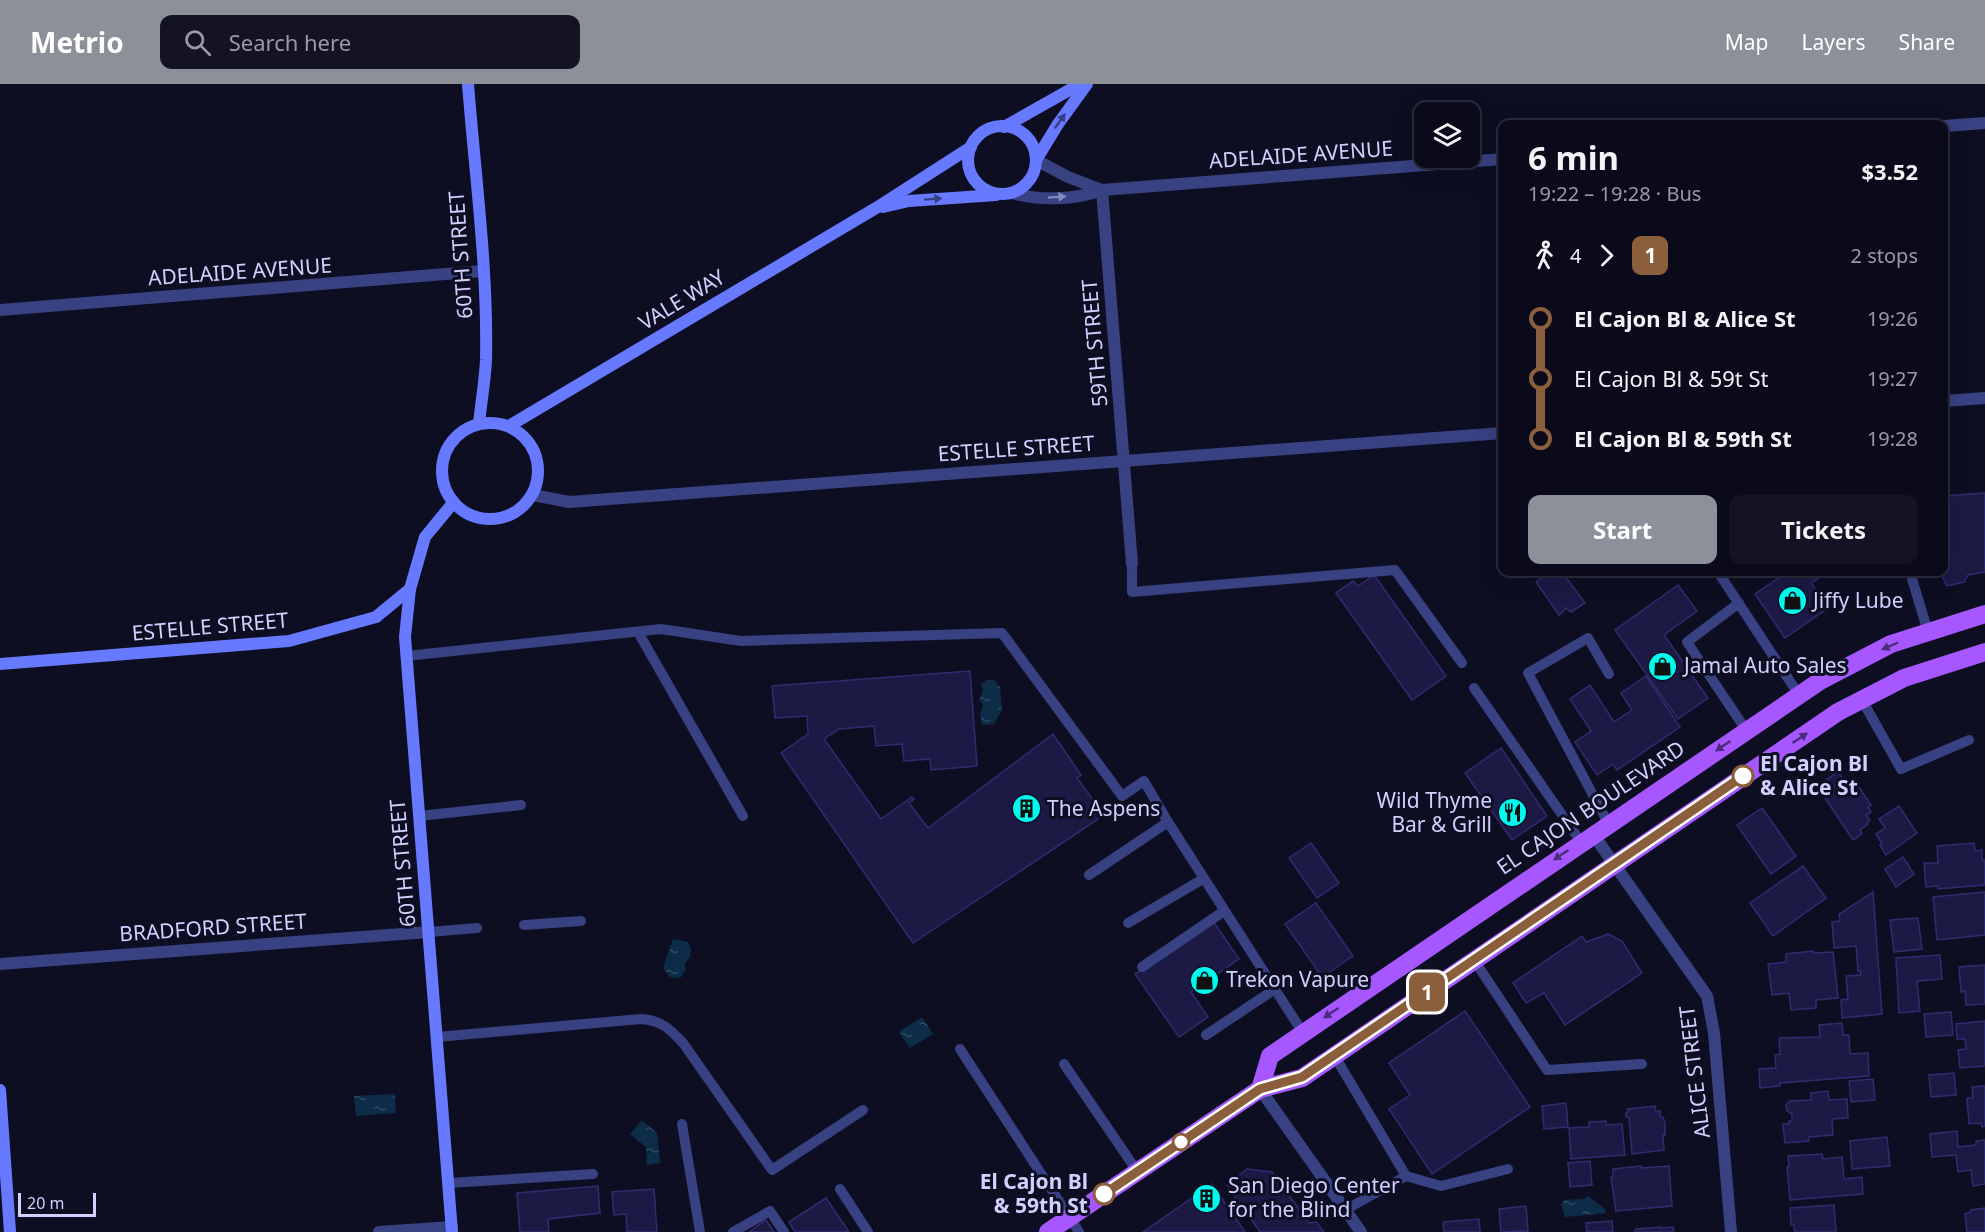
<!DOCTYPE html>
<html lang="en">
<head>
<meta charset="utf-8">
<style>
	:root { --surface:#0a0a1a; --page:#131323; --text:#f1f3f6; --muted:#999aa2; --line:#2a2b39; --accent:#8c9099 }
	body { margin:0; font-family:"Noto Sans",sans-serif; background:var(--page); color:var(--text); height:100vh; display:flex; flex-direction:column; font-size:22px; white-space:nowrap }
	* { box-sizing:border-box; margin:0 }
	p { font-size:20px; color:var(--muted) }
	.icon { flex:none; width:33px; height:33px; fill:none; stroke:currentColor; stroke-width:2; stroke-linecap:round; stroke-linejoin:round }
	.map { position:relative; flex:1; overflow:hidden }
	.sheet { position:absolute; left:1498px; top:36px; width:450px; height:456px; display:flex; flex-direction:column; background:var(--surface); border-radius:12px; box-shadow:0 6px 24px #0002,0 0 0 2px var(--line) }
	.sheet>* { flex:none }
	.badge { padding:0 12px; border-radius:9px; font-size:21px; line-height:39px }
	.fabs { position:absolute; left:1414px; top:18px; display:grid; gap:12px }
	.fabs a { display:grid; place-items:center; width:66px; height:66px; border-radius:12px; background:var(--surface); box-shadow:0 6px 24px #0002,0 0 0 2px var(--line); font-size:30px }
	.scale { position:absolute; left:18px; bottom:15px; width:78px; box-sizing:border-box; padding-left:6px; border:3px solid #d0d1ff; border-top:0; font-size:16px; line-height:21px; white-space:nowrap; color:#d0d1ff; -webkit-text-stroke:4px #0e0e23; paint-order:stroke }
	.map>.badge { position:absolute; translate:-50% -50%; box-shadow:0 0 0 3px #fff }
	.legs { display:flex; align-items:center; gap:9px; height:66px; padding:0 30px; font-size:20px }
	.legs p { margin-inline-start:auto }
	.summary { display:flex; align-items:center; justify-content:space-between; height:102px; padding:0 30px }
	h1 { font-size:33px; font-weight:700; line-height:45px }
	.cta { display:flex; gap:12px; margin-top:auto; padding:12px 30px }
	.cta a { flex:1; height:69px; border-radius:12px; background:var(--accent); color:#fff; font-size:24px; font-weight:700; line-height:69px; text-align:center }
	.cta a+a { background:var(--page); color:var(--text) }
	ul { padding:0 30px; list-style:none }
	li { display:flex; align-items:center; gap:21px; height:60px; font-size:22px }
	li i { display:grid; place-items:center; width:9px; height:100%; margin:0 8px; background:currentColor }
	li i::after { content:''; width:15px; height:15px; margin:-8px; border:4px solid; border-radius:50%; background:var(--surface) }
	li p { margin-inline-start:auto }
	li:first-child i { background:linear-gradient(#0000 50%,currentColor 0) }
	li:last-child i { background:linear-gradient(currentColor 50%,#0000 0) }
	header { display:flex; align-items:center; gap:36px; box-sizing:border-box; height:84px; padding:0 30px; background:var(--accent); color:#fff }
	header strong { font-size:28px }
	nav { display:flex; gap:33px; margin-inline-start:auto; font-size:21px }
	.search { width:420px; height:54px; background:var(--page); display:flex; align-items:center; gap:15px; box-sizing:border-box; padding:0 21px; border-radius:12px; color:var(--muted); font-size:22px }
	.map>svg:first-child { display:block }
</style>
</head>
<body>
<header>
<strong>Metrio</strong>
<div class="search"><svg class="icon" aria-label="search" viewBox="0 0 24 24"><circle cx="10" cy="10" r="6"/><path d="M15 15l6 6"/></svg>Search here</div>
<nav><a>Map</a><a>Layers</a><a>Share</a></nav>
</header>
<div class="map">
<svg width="1985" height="1148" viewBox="0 0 1985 1148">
	<defs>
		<pattern id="water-ripples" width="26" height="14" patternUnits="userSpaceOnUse" patternTransform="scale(1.5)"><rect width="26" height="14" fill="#0c2c48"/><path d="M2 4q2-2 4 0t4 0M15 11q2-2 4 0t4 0" fill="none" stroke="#2e4a63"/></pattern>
	</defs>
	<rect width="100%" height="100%" fill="#0e0e23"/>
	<g fill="url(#water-ripples)">
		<polygon points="987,596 994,596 1000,603 1002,626 994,640 982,641 980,630 983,621 979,616 983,607 981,600"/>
		<polygon points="673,855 688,858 691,865 690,873 685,878 685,887 680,894 670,893 663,884"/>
		<polygon points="922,933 933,950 910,964 899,948"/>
		<polygon points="395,1010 396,1029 356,1032 354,1012"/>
		<polygon points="642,1036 657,1049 660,1079 647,1081 646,1063 630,1050"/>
		<polygon points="1588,1112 1605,1125 1606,1129 1565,1133 1561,1121 1564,1116 1584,1115"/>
	</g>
	<g fill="#1c1a44" stroke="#2f2c70" stroke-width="1.5">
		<polygon points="1985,409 1985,488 1968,491 1964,498 1947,502 1940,488 1944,488 1944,412"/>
		<polygon points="1541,488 1562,488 1585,519 1571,528 1566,524 1559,531 1536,498 1543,493"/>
		<polygon points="1787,488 1828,488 1811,499 1828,524 1785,554 1755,510"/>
		<polygon points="1374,491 1446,592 1412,616 1336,509 1353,497 1358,502"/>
		<polygon points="1678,501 1697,527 1664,551 1708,614 1678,635 1615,546"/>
		<polygon points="970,587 977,682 931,686 930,675 904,677 902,660 876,662 874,642 839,645 824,655 881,735 912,713 914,715 909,719 928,744 1053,650 1081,691 1077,694 1104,731 913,859 781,669 808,650 807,632 775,634 772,602"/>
		<polygon points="1646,592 1680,643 1617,686 1613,680 1597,691 1575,658 1591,647 1570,615 1590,601 1614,638 1632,626 1621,609"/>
		<polygon points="1501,664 1547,732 1512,756 1465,689"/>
		<polygon points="1838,688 1852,708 1859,703 1871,721 1868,723 1871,728 1866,731 1870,736 1867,738 1868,740 1860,746 1862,750 1853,756 1817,702"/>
		<polygon points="1899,722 1917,749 1886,771 1880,761 1882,760 1876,750 1885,744 1879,735"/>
		<polygon points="1762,724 1796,772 1771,790 1737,741"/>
		<polygon points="1311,759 1339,799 1317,814 1289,774"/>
		<polygon points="1974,759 1975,767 1982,766 1982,776 1985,776 1985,801 1938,805 1938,802 1926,803 1924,779 1938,779 1937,762"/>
		<polygon points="1903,773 1914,790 1896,803 1885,785"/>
		<polygon points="1803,782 1826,814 1773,852 1750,819"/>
		<polygon points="1873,808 1882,930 1842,934 1841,916 1848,915 1846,892 1861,891 1860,887 1858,887 1856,862 1834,864 1832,838 1840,837 1839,830"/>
		<polygon points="1985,808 1985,851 1937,856 1933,813"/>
		<polygon points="1316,819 1353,872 1322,893 1285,840"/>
		<polygon points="1918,834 1922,865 1894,868 1890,836"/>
		<polygon points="1213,837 1239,875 1191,908 1208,933 1179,953 1135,890"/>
		<polygon points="1608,850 1622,857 1642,889 1565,941 1544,909 1526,919 1513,899 1582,852 1586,858"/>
		<polygon points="1813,867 1813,869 1833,868 1838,914 1816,916 1816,924 1791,926 1789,909 1772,911 1768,880 1786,878 1786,870"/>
		<polygon points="1940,871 1942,895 1917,897 1920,927 1899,929 1896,874"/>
		<polygon points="1985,881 1985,920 1966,921 1965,907 1961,908 1959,883"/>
		<polygon points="1465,927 1530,1023 1432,1090 1389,1025 1410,1011 1389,979"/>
		<polygon points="1951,928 1953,951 1926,953 1924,930"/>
		<polygon points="1985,937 1985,982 1960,984 1958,966 1966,965 1965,955 1957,955 1956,940"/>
		<polygon points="1842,939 1843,951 1849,951 1850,970 1868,969 1869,992 1780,999 1780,1002 1760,1004 1759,985 1776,984 1775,971 1780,970 1779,954 1820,953 1819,941"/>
		<polygon points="1954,989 1956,1011 1931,1013 1929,991"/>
		<polygon points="1873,995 1875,1016 1851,1018 1849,997"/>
		<polygon points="1985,1002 1985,1042 1982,1043 1981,1039 1969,1040 1967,1014 1973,1014 1972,1003"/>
		<polygon points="1828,1007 1829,1016 1847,1015 1848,1034 1832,1035 1833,1051 1809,1053 1809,1057 1785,1059 1783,1040 1789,1040 1789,1037 1792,1037 1792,1030 1787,1027 1786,1021 1790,1017 1811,1016 1811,1009"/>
		<polygon points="1566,1019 1568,1043 1544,1045 1542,1022"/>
		<polygon points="1655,1022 1656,1028 1660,1027 1660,1033 1663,1033 1665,1039 1665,1051 1663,1051 1664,1066 1632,1070 1629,1033 1626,1033 1626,1029 1628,1028 1627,1025"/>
		<polygon points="1606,1037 1606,1041 1622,1040 1625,1071 1571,1075 1569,1044 1589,1043 1589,1038"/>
		<polygon points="1957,1047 1958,1063 1976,1061 1976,1057 1985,1056 1985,1100 1973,1102 1971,1086 1958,1088 1956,1071 1932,1073 1930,1050"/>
		<polygon points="1887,1053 1890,1082 1852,1085 1850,1057"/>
		<polygon points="1822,1070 1823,1075 1842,1073 1844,1095 1862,1093 1863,1110 1790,1116 1787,1083 1789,1083 1788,1072"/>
		<polygon points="1590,1077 1592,1101 1570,1103 1568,1079"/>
		<polygon points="1641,1082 1641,1084 1669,1082 1672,1122 1616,1127 1611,1093 1613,1093 1613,1085"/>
		<polygon points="1247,1085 1272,1088 1309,1139 1316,1138 1324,1148 1260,1148 1227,1101"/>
		<polygon points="1212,1100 1245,1148 1143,1148 1173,1127"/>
		<polygon points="598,1102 600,1129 548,1135 549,1148 520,1148 517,1109"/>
		<polygon points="654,1105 657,1148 627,1148 626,1130 614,1131 612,1108"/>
		<polygon points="826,1114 849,1148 795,1148 789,1138"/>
		<polygon points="1834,1121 1836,1148 1795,1148 1794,1141 1791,1141 1790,1124"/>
		<polygon points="1526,1122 1528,1147 1501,1148 1499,1125"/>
		<polygon points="1985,1124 1985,1148 1967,1148 1965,1130 1971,1128 1971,1126"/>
		<polygon points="1479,1135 1480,1148 1444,1148 1443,1138"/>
		<polygon points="766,1136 774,1148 749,1148"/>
		<polygon points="1612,1137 1613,1148 1587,1148 1586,1139"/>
		<polygon points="1661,1143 1661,1144 1673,1143 1674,1148 1634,1148 1636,1145"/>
	</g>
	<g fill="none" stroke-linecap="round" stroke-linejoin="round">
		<g stroke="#384182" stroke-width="10">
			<polyline points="1132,480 1132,508 1395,486 1462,579"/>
			<polyline points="1718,488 1799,611"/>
			<polyline points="1910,488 1928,548"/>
			<polyline points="1739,519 1687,558 1746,646"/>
			<polyline points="638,548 743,732"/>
			<polyline points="406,572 661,545 741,557 1002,549 1122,712 1144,697 1168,738 1089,791"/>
			<polyline points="1474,604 1581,758"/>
			<polyline points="1862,616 1901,685 1969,656"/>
			<polyline points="419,732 521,721"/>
			<polyline points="1168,738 1303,949"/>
			<polyline points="1608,739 1528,589 1588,554 1609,590"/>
			<polyline points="1128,839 1203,795"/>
			<polyline points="524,841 581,837"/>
			<polyline points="429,848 477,844"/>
			<polyline points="1474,876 1547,986 1642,980"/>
			<polyline points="1142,883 1224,827"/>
			<polyline points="1206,951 1275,905"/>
			<path d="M437,953L641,935C661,936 670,945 683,959L772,1086L863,1026"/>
			<polyline points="960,965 1079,1148"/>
			<polyline points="1334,971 1406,1092"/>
			<polyline points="1064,980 1137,1087"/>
			<polyline points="682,1040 700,1148"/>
			<polyline points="448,1099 593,1090"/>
			<polyline points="840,1105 868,1148"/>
			<polyline points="1345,1126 1406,1092 1441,1102 1508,1085"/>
			<polyline points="733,1148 770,1127 784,1148"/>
		</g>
		<g stroke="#384182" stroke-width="12">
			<polyline points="1944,42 1985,39"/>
			<polyline points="1036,76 1068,93 1102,106"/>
			<polyline points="1102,106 1132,480"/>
			<path d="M1012,109C1040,117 1074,116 1102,106L1503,75"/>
			<polyline points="0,226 483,187"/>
			<polyline points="1944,317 1985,314"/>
			<polyline points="533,411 569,418 1503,349"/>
			<polyline points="1593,750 1707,912 1714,949 1731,1148"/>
			<polyline points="0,880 429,848"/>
			<polyline points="1260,1005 1361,1148"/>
			<polyline points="379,1148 452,1143"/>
		</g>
		<g stroke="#6779ff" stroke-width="12">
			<path d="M468,0C475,91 488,184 486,276C485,297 481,319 479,340"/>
			<circle cx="1002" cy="76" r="34"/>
			<polyline points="1004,43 1080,0"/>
			<polyline points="1036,76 1058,40 1087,0"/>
			<polyline points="883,123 909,117 996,111"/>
			<circle cx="490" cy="387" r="48"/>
			<polyline points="509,342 876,124 971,63"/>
			<polyline points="0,580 289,557 376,533 410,505"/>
			<polyline points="0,1006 10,1148"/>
			<polyline points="452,1148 405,553 410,505 425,453 453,419"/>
		</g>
		<g stroke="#a757ff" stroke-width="18">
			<polyline points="1260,1005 1270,972 1820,597 1891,560 1985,530"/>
			<polyline points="1048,1148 1260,1005 1302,994 1838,628 1904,594 1985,568"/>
		</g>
	</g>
	<defs><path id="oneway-solid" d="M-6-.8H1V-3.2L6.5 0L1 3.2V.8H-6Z" transform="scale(1.5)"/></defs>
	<g fill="#363e86">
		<use href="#oneway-solid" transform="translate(1060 37) rotate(-55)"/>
		<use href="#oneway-solid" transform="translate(933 115) rotate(-4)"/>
	</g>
	<use fill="#8489c0" href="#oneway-solid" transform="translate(1057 113) rotate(-4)"/>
	<g fill="#4b2b7b">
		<use href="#oneway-solid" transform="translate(1890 562) rotate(157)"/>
		<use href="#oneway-solid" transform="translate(1800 654) rotate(-34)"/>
		<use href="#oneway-solid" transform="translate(1723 662) rotate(146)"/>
		<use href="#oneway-solid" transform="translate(1561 771) rotate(146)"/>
		<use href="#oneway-solid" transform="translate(1331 929) rotate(146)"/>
	</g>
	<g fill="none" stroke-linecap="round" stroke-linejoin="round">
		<defs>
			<polyline id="line-1" points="1104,1110 1260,1005 1302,993 1743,692"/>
		</defs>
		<use href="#line-1" stroke="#fff" stroke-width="14"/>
		<use href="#line-1" stroke="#8b5e3c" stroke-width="9"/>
	</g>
	<defs>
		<symbol id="shop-disc" viewBox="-11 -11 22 22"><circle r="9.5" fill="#00fbee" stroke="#0e0e23"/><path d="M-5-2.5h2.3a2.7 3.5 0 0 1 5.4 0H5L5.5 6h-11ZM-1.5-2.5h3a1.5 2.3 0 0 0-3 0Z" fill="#111"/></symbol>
		<symbol id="building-disc" viewBox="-11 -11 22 22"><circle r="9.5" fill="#00fbee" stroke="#0e0e23"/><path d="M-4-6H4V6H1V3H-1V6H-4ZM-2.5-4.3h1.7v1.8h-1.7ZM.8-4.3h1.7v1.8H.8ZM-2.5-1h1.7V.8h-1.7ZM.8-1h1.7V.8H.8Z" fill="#111"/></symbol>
		<symbol id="restaurant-disc" viewBox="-11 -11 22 22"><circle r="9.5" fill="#00fbee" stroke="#0e0e23"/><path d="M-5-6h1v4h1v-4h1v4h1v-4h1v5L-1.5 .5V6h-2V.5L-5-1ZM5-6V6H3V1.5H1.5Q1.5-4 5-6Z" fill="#111"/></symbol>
	</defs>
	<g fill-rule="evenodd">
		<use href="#shop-disc" x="1776" y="500" width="33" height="33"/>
		<use href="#shop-disc" x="1646" y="566" width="33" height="33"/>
		<use href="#building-disc" x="1010" y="708" width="33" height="33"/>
		<use href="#restaurant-disc" x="1496" y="712" width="33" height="33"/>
		<use href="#shop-disc" x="1188" y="880" width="33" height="33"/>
		<use href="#building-disc" x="1190" y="1098" width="33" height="33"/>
	</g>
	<g fill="#fff" stroke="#8b5e3c" stroke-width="3">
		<circle cx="1743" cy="692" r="10"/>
		<circle cx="1181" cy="1058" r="8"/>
		<circle cx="1104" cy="1110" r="10"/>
	</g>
	<g text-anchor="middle" stroke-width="6" stroke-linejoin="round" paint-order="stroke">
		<g font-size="21" fill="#d0d1ff" stroke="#0e0e23">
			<text transform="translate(1301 71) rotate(-4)" y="7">ADELAIDE AVENUE</text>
			<text transform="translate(461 171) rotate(-94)" y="7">60TH STREET</text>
			<text transform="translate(240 188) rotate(-4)" y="7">ADELAIDE AVENUE</text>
			<text transform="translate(682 216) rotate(-31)" y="7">VALE WAY</text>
			<text transform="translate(1095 259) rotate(-95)" y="7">59TH STREET</text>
			<text transform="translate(1016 365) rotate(-4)" y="7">ESTELLE STREET</text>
			<text transform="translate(210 543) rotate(-5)" y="7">ESTELLE STREET</text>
			<text transform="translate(1591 724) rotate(-34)" y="7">EL CAJON BOULEVARD</text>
			<text transform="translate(403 779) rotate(-95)" y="7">60TH STREET</text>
			<text transform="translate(213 844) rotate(-4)" y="7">BRADFORD STREET</text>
			<text transform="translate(1695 988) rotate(-97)" y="7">ALICE STREET</text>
		</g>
		<g font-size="21" fill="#d0d1ff" stroke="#0e0e23" text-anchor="start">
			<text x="1813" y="524">Jiffy Lube</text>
			<text x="1684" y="589">Jamal Auto Sales</text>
			<text x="1492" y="724" text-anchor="end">Wild Thyme<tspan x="1492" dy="24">Bar &amp; Grill</tspan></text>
			<text x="1047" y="732">The Aspens</text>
			<text x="1226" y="903">Trekon Vapure</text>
			<text x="1228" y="1109">San Diego Center<tspan x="1228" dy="24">for the Blind</tspan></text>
		</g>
		<g font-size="21" font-weight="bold" fill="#d0d1ff" stroke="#0e0e23" text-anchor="start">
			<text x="1760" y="687">El Cajon Bl<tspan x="1760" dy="24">&amp; Alice St</tspan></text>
			<text x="1088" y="1105" text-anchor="end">El Cajon Bl<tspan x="1088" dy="24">&amp; 59th St</tspan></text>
		</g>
	</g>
</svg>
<div class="fabs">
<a><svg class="icon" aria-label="layers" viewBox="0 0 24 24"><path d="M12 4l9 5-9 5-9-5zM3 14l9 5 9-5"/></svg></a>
</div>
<div class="scale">20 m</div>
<b class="badge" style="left:1427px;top:908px;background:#8b5e3c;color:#fff">1</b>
<section class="sheet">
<div class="summary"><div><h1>6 min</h1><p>19:22 – 19:28 · Bus</p></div><b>$3.52</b></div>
<div class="legs"><svg class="icon" aria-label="walk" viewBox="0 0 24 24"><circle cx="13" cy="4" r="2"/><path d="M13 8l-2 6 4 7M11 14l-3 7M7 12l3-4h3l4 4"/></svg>4<svg class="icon" aria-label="forward" viewBox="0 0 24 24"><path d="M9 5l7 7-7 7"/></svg><b class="badge" style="background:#8b5e3c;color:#fff">1</b><p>2 stops</p></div>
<ul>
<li><i style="color:#8b5e3c"></i><b>El Cajon Bl &amp; Alice St</b><p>19:26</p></li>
<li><i style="color:#8b5e3c"></i><span>El Cajon Bl &amp; 59t St</span><p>19:27</p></li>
<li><i style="color:#8b5e3c"></i><b>El Cajon Bl &amp; 59th St</b><p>19:28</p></li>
</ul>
<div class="cta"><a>Start</a><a>Tickets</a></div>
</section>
</div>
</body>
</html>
